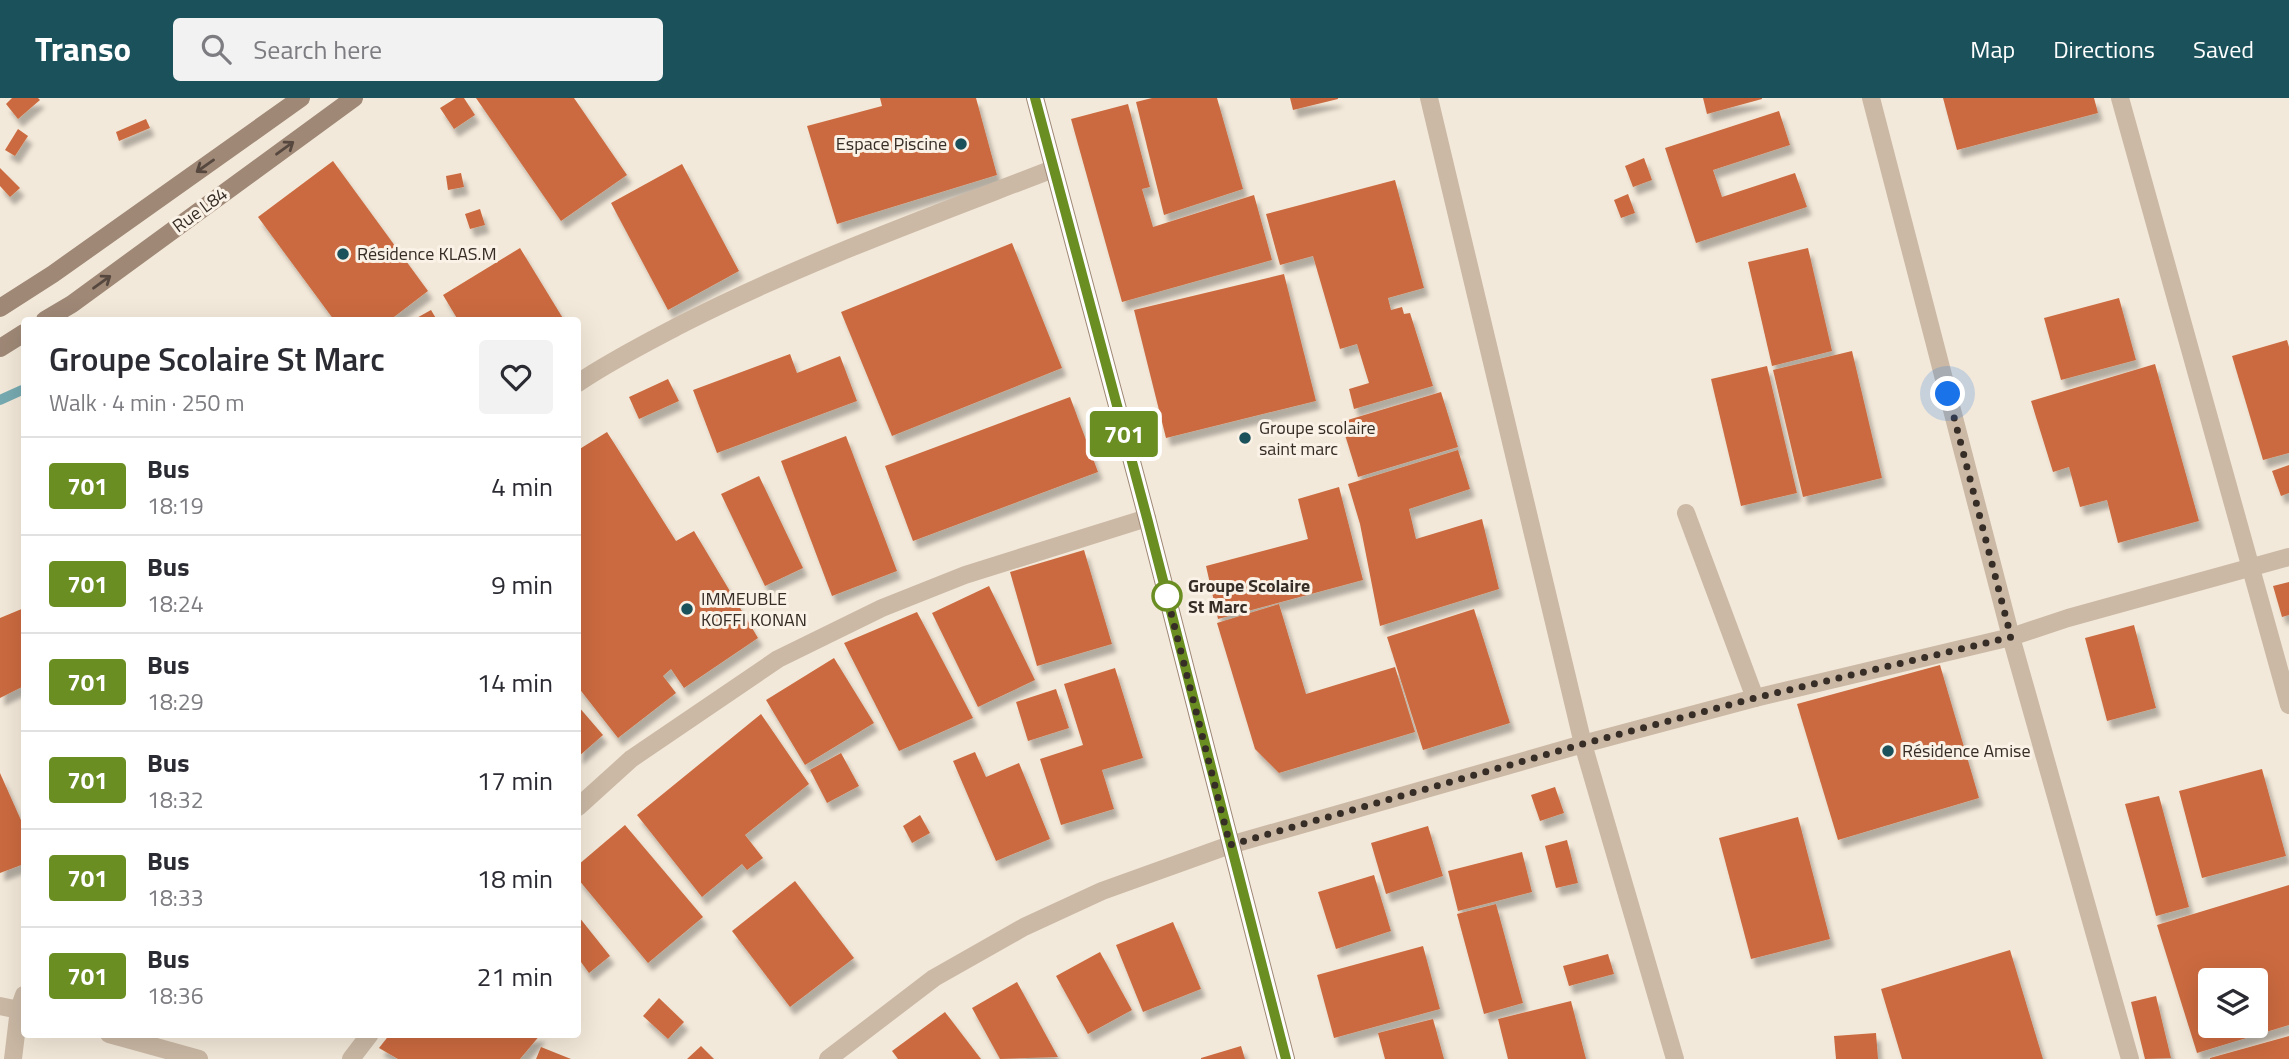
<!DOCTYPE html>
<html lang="en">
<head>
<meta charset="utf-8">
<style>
	:root { --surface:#fff; --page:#f2f2f3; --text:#2b2b33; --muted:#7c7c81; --line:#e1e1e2; --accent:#1b515a }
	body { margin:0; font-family:"Titillium Web",sans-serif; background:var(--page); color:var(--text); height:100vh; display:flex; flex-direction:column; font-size:26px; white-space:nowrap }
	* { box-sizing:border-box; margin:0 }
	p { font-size:23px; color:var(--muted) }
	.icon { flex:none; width:38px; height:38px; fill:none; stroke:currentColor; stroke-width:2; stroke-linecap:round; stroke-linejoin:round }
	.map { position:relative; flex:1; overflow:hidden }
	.sheet { position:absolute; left:21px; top:219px; width:560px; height:721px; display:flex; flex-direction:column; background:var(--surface); border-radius:7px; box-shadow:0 7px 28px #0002 }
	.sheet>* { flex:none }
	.badge { padding:0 14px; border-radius:5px; font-size:24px; line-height:46px }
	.buttons { position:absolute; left:2198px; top:870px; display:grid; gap:14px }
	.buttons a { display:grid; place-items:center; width:70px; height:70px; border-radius:7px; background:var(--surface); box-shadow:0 7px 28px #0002; font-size:35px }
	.you { position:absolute; width:35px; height:35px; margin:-18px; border:5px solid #fff; border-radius:50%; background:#1a73e8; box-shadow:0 0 0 10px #1a73e833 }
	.map>.badge { position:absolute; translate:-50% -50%; box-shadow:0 0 0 4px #fff }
	.round { display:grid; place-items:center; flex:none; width:74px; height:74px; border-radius:7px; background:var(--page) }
	.overview { display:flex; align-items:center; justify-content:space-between; height:119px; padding:0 28px }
	h1 { font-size:33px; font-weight:600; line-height:52px }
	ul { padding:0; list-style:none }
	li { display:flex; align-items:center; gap:21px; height:98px; padding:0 28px; border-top:2px solid var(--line) }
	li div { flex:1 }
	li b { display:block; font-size:26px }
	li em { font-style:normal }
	li .badge { min-width:77px; font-weight:700; text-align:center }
	header { display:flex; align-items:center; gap:42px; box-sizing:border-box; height:98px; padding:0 35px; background:var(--accent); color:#fff }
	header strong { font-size:33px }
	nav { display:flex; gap:38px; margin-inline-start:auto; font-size:24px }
	.search { width:490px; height:63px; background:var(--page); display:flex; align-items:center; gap:18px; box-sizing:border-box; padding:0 24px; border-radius:7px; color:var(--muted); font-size:26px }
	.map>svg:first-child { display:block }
</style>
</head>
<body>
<header>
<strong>Transo</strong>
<div class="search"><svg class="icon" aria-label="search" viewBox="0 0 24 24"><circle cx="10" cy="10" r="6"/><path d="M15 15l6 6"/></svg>Search here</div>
<nav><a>Map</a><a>Directions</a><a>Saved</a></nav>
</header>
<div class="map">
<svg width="2289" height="961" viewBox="0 0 2289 961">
	<defs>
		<filter id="shadow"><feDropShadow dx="4.5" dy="8" stdDeviation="2" flood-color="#0004"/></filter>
	</defs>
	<rect width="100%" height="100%" fill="#f3e9da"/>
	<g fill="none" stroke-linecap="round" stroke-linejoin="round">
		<polyline stroke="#77aab1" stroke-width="10" points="0,302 22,292"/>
	</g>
	<g fill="#cb6b3f" fill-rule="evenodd" filter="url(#shadow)">
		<polygon points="12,0 38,0 40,2 18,21 6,6"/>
		<polygon points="456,0 464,0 475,17 454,31 440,10"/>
		<polygon points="476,0 574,0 627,77 561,123"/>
		<polygon points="880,0 976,0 997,77 837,126 807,28 882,8"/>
		<polygon points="1152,0 1217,0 1243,91 1164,117 1136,4"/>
		<polygon points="1290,0 1338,0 1338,1 1293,12"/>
		<polygon points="1703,0 1762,0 1762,1 1707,16"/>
		<polygon points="1943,0 2094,0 2098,15 1957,52"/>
		<polygon points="1128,6 1150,89 1142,91 1153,129 1254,97 1272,162 1122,204 1071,21"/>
		<polygon points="1779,13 1790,47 1713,72 1722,99 1795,75 1807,109 1696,145 1665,50"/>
		<polygon points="146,21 150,30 119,43 116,34"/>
		<polygon points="18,31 28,38 15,58 5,52"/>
		<polygon points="1644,60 1652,82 1633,89 1625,68"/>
		<polygon points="333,63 428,193 390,222 334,222 258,119"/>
		<polygon points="682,66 739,173 668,212 611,105"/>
		<polygon points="0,70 20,90 10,99 0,88"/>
		<polygon points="461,75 464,89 448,92 446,78"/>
		<polygon points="1395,82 1424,190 1388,200 1391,212 1402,209 1404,216 1410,215 1433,288 1354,311 1349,291 1369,285 1357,246 1340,251 1313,158 1280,167 1266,116"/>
		<polygon points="1628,96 1635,115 1621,120 1614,102"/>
		<polygon points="480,111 485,127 470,131 465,116"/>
		<polygon points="1012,145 1062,270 892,338 841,214"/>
		<polygon points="520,150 564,222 458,222 443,197"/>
		<polygon points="1808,150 1832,253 1772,268 1748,164"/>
		<polygon points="1284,176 1316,303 1166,340 1134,212"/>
		<polygon points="2119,200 2136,262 2061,282 2044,220"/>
		<polygon points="431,212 437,222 413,222"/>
		<polygon points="2287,242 2289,249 2289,355 2263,362 2232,258"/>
		<polygon points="1852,253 1882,380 1803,399 1773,272"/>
		<polygon points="790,256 797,275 840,258 857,303 717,355 693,292"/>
		<polygon points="2155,266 2199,423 2118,445 2107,402 2080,409 2069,369 2053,374 2031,303"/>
		<polygon points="1767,268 1797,395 1741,408 1711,281"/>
		<polygon points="668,281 679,303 639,321 629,299"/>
		<polygon points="1441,294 1458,349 1358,379 1341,324"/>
		<polygon points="1070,299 1098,374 913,443 885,368"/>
		<polygon points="607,334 676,443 694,433 758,540 684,590 671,571 663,578 676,595 618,640 578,589 578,352"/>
		<polygon points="846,338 897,473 832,498 781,363"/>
		<polygon points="1458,352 1470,391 1409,411 1416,441 1482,421 1499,491 1380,528 1360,426 1348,386"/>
		<polygon points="2289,367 2289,395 2281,398 2272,373"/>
		<polygon points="759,378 803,470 765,488 721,396"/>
		<polygon points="1339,389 1363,482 1218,521 1206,468 1308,441 1298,401"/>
		<polygon points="1084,452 1112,546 1037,568 1010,474"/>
		<polygon points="2289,484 2289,517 2282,519 2273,488"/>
		<polygon points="989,488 1035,582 978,609 932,515"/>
		<polygon points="1279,506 1306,596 1395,569 1415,634 1279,675 1255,651 1217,525"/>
		<polygon points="24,510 24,588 0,600 0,520"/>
		<polygon points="1474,511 1510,625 1423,652 1387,539"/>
		<polygon points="917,514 973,620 899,653 844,545"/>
		<polygon points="2134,527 2156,610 2107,623 2085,540"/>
		<polygon points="834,560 874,625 805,667 766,602"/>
		<polygon points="1940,567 1979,700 1838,742 1797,606"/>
		<polygon points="1115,570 1143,660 1102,672 1114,711 1061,727 1040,661 1083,647 1064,586"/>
		<polygon points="1056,591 1069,630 1028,643 1016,604"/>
		<polygon points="578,608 603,637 578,659"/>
		<polygon points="761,616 809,686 745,737 763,760 747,772 742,766 702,799 637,717"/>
		<polygon points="975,654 986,679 1019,665 1050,741 996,763 953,663"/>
		<polygon points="841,655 859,688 827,705 810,672"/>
		<polygon points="2262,671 2286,758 2202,780 2179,693"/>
		<polygon points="0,675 24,729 24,766 0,775"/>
		<polygon points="1555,689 1564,715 1540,723 1531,697"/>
		<polygon points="2159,698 2189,809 2156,818 2125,706"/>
		<polygon points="920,717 930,735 912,745 903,728"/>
		<polygon points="1798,719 1830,841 1751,861 1719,740"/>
		<polygon points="625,727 703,819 648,865 578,781 578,767"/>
		<polygon points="1428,728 1443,778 1386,796 1371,745"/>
		<polygon points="1567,742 1578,785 1556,790 1545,748"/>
		<polygon points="1522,754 1532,794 1458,813 1448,773"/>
		<polygon points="1374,777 1391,833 1336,851 1318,794"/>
		<polygon points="795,783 854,860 790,909 732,833"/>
		<path d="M2289,787V927L2197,955L2157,827ZM2210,882H2256V928H2210Z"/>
		<polygon points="1496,806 1523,905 1484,916 1457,816"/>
		<polygon points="579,819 610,858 589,875 578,860"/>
		<polygon points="1173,824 1201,891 1143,914 1116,847"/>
		<polygon points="1423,848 1440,911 1334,940 1317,877"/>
		<polygon points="2010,852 2043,961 1902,961 1881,891"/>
		<polygon points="1100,854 1132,912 1088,936 1056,878"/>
		<polygon points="1608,856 1614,876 1569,888 1563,868"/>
		<polygon points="1017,884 1058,959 1000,961 972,910"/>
		<polygon points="2156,898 2171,960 2145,961 2131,904"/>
		<polygon points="659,900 684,924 668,941 643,918"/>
		<polygon points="1571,903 1586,961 1508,961 1498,921"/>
		<polygon points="945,914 981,961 898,961 892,953"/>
		<polygon points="1433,921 1444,961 1385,961 1378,935"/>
		<polygon points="1876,935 1878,961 1836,961 1834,938"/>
		<polygon points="390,936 541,936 520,961 398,961 379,950"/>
		<polygon points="2289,938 2289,961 2210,961 2210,960"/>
		<polygon points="701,948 714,961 687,961"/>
		<polygon points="1241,948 1245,961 1201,961 1201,960"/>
		<polygon points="541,949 571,961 536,961"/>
	</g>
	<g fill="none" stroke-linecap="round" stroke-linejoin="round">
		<polyline stroke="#cbb9a5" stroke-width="18" points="1686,415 1755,600"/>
		<g stroke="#cbb9a5" stroke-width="18">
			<polyline points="1429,0 1583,646 1675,961"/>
			<polyline points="1871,0 2011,539 2130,961"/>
			<polyline points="2120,0 2289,607"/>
			<path d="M578,285C612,262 648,244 684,225C804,164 929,119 1053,71"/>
			<polyline points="578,709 631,661 778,561 882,510 965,477 1147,420"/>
			<polyline points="0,908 24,913"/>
			<polyline points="109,936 199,961"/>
			<polyline points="13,961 19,911 24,897"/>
			<polyline points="351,961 370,936"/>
			<polyline points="828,961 934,880 1024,829 1102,793 1230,747 1583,646 1755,600 2011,539 2068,520 2289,459"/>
		</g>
		<g stroke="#9f8876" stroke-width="18">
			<polyline points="1035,0 1147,420 1286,961"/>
			<polyline points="0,210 53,176 301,0"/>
			<polyline points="45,222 72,206 354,0"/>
			<polyline points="0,250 24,235"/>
		</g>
	</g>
	<defs><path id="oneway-shaft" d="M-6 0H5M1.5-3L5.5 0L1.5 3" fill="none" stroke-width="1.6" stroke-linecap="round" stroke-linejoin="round" transform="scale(1.75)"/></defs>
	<g stroke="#56483f">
		<use href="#oneway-shaft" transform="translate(285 50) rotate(-36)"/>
		<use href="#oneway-shaft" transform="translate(205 68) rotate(145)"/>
		<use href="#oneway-shaft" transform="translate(102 184) rotate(-36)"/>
	</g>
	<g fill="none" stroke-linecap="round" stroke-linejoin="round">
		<defs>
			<polyline id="line" points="1035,0 1147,420 1286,961"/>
		</defs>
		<use href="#line" stroke="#fff" stroke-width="16"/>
		<use href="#line" stroke="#6b8e23" stroke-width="10"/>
		<polyline stroke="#372d27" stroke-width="7" stroke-dasharray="0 12.6" points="1167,498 1166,495 1230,747 1583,646 1755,600 2011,539 1948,296"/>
	</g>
	<g fill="#1b515a" stroke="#faf2e6" stroke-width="2.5">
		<circle cx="961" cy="46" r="7"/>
		<circle cx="343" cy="156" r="7"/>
		<circle cx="1245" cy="340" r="7"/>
		<circle cx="687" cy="511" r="7"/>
		<circle cx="1888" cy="653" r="7"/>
	</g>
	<circle fill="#fff" stroke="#6b8e23" stroke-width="3.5" cx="1167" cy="498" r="14"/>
	<g text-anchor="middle" stroke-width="6" stroke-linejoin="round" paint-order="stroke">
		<g font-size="18" fill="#372d27" stroke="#faf2e6" text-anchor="start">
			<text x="947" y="52" text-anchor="end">Espace Piscine</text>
			<text x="357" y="162">Résidence KLAS.M</text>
			<text x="1259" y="336">Groupe scolaire<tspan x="1259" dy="21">saint marc</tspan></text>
			<text x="701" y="507">IMMEUBLE<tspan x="701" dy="21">KOFFI KONAN</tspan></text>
			<text x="1902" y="659">Résidence Amise</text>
		</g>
		<g font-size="18" fill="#372d27" stroke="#faf2e6">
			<text transform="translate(200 112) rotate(-36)" y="6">Rue L84</text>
		</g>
		<g font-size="18" font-weight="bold" fill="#372d27" stroke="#faf2e6" text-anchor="start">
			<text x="1188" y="494">Groupe Scolaire<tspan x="1188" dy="21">St Marc</tspan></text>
		</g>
	</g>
</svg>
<div class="buttons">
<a><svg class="icon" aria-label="layers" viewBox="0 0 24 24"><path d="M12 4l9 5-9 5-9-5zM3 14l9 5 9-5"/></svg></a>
</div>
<div class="you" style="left:1948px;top:296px"></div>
<b class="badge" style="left:1124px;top:336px;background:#6b8e23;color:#fff">701</b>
<section class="sheet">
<div class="overview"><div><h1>Groupe Scolaire St Marc</h1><p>Walk · 4 min · 250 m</p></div><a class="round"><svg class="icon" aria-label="heart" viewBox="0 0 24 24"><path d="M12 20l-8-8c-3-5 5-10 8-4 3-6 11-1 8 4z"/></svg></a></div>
<ul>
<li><span class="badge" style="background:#6b8e23;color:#fff">701</span><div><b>Bus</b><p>18:19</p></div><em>4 min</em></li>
<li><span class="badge" style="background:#6b8e23;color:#fff">701</span><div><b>Bus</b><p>18:24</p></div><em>9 min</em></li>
<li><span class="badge" style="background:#6b8e23;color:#fff">701</span><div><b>Bus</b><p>18:29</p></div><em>14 min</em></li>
<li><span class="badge" style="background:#6b8e23;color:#fff">701</span><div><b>Bus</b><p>18:32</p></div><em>17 min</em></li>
<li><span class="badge" style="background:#6b8e23;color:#fff">701</span><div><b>Bus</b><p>18:33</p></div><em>18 min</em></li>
<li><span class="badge" style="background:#6b8e23;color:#fff">701</span><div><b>Bus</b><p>18:36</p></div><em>21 min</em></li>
</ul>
</section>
</div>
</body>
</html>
